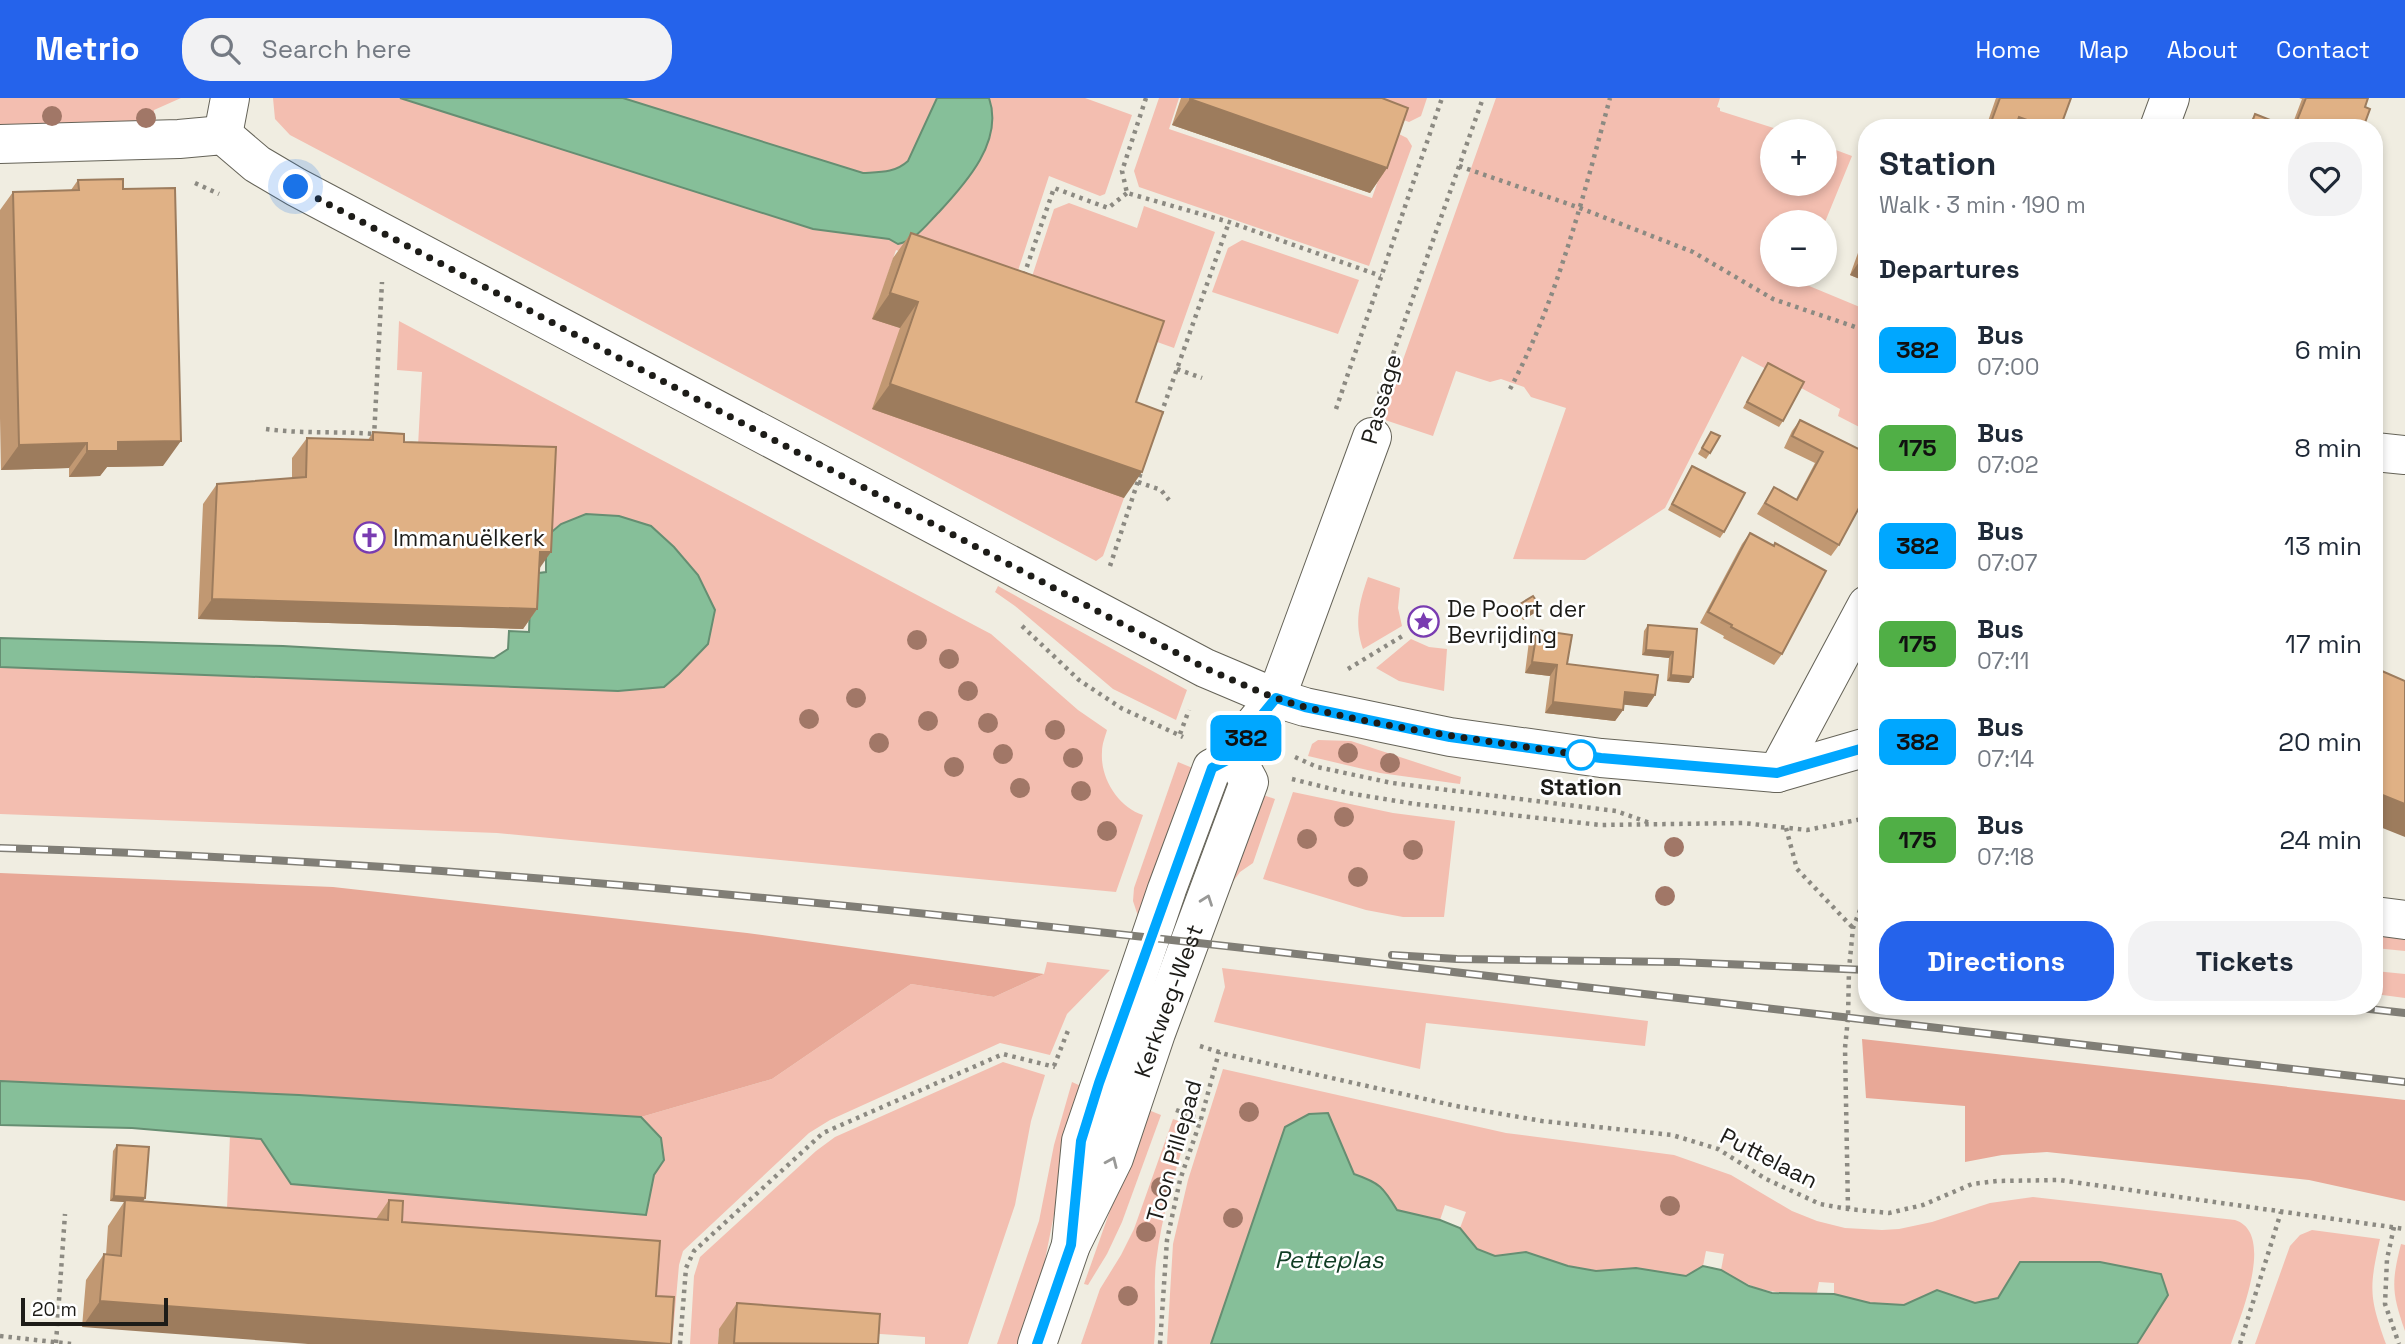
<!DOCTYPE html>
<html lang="en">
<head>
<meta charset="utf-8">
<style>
	:root { --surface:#fff; --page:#f2f2f3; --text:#1f2937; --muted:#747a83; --accent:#2563eb }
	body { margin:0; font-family:"Space Grotesk",sans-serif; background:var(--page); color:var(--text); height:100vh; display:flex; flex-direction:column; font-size:26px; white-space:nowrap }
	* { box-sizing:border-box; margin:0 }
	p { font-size:23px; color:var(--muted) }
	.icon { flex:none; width:38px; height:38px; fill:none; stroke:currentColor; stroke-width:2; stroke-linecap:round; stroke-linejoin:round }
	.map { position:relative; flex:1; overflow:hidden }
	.side { position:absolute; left:1858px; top:21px; width:525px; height:896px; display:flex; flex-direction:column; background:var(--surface); border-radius:28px; box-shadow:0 4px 10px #0003 }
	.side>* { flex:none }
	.badge { padding:0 14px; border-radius:10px; font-size:24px; line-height:46px }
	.fabs { position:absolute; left:1760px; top:21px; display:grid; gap:14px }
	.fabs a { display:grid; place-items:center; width:77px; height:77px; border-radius:50%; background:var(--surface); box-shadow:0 4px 10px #0003; font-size:35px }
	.scale { position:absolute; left:21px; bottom:18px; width:147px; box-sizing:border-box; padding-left:7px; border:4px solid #1d1c18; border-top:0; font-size:19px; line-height:24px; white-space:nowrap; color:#1d1c18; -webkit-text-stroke:5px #fff; paint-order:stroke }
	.you { position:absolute; width:35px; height:35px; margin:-18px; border:5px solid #fff; border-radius:50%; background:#1a73e8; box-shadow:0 0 0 10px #1a73e833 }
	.map>.badge { position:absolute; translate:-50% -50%; box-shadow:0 0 0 4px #fff }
	h2 { padding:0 21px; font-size:26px; line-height:63px }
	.round { display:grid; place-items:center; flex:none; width:74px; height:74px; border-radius:28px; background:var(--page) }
	.summary { display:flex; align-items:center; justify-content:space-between; height:119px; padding:0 21px }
	h1 { font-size:33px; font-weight:800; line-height:52px }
	.button { display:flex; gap:14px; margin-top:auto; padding:14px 21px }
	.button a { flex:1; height:80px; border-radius:28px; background:var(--accent); color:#fff; font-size:28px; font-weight:800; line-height:80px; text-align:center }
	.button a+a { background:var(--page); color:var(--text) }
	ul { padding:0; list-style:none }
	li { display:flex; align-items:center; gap:21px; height:98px; padding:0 21px }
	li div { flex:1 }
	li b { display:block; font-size:26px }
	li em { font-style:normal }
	li .badge { min-width:77px; font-weight:700; text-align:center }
	header { display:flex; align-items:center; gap:42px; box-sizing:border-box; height:98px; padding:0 35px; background:var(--accent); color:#fff }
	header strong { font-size:33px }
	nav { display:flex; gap:38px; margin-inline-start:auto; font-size:24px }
	.search { width:490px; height:63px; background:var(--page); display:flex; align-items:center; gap:18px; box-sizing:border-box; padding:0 24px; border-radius:28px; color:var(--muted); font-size:26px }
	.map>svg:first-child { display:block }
</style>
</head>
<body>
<header>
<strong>Metrio</strong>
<div class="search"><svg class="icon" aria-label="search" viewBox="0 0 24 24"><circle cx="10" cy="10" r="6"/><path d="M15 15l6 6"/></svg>Search here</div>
<nav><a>Home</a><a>Map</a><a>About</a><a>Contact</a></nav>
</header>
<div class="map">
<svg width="2405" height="1246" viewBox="0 0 2405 1246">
	<rect width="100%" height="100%" fill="#f0ede1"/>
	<g fill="#f3beb0">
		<polygon points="0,0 181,0 154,12 155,29 0,34"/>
		<polygon points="273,0 400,0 812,131 889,141 898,146 911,143 960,91 976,69 992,9 989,0 1085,0 1132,17 1105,96 1100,98 1049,78 1013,188 981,181 896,152 873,220 900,230 1124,400 1103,458 1096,463 290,37 275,21"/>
		<path d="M623,0H937L908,63C895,75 880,74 863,75Z"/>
		<polygon points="1159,0 1179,0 1169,31 1372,100 1395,34 1407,40 1412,48 1369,168 1139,89 1134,73"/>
		<polygon points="1371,0 1427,0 1421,18 1409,24 1368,9"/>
		<polygon points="1496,0 1720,0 1717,9 1720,10 1720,13 1783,33 1773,33 1773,86 1825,86 1825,48 1852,58 1825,124 1773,124 1773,177 1804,177 1802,185 1867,212 1867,333 1838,318 1840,311 1742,258 1665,410 1585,462 1513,461 1566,310 1531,299 1524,289 1501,281 1490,284 1456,273 1433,338 1382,321"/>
		<polygon points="1069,105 1137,130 1144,108 1215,134 1174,250 1026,197 1054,111"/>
		<polygon points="1242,142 1359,182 1338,236 1212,194 1228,150"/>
		<path d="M399,223L991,536L1078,612L1107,632C1105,639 1102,646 1102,654C1100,680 1118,709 1143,717L1116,794L497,735L0,716V569L618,593L664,589L694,561L418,348L422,274L397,272Z"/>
		<path d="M1368,479L1400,490L1398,510L1402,528L1363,551C1354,525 1359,505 1368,479Z"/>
		<polygon points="998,488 1187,592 1176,622 1113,591 1015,508 995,494"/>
		<polygon points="1411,541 1429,549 1447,551 1444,593 1399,583 1376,570"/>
		<polygon points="1318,642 1351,643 1461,679 1460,686 1380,675 1308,658 1312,646"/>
		<polygon points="1178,664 1195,671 1138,818 1133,803 1134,790"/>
		<polygon points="1293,694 1393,715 1455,723 1444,819 1403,819 1366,812 1263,781"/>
		<polygon points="1257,695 1275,701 1253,765 1240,774 1232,785"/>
		<polygon points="2375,836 2405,840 2405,853 2375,850"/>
		<polygon points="1047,864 1110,872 1067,916 1050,957 1000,945 830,1022 809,1035 683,1153 679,1167 672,1246 661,1246 226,1134 230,1037 654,1077 664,1062 661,1040 641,1019 772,981 911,886 994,899 1044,876"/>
		<polygon points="1222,870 1648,923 1645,948 1426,925 1420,971 1214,924 1225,889"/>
		<polygon points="2375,873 2405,876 2405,900 2375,896"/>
		<polygon points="1003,964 1045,977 1031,1023 1015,1107 968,1246 925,1246 925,1239 791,1230 719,1231 718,1246 690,1246 694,1178 700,1159 816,1053 835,1039"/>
		<path d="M1223,971L1506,1035L1674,1057L1731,1077L1792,1113L1817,1123L1845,1130L1882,1132L1899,1131L1932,1124L1990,1105L2033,1099L2235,1122C2276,1135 2240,1219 2231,1246H2137L2168,1197L2100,1164H2020L1998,1200L1975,1205L1937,1192L1904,1207L1870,1205L1834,1196V1185L1819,1184L1817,1195C1772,1195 1761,1196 1721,1172L1724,1156L1706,1153L1703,1168L1687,1178L1636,1170L1596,1173L1568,1168L1526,1154L1495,1158L1477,1151L1460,1130L1466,1114L1445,1107L1440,1122L1397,1112C1383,1089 1380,1085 1354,1076L1327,1015L1285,1029L1211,1246H1167L1173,1146L1188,1082Z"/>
		<polygon points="1072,984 1083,989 1067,1051 1043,1172 1018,1246 997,1246 1039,1123 1054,1047"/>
		<polygon points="1146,1011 1161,1017 1122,1124 1107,1156 1088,1187 1084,1186"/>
		<path d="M1173,1021L1190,1027C1175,1072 1162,1117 1156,1164C1153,1191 1157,1219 1154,1246H1081L1100,1191L1121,1157L1134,1131Z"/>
		<path d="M2312,1132L2380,1141C2369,1190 2369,1199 2386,1246H2255L2290,1148L2300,1137Z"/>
		<path d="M2401,1146L2405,1147V1233C2392,1196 2391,1185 2401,1146Z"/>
	</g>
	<g fill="#e8a897">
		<polygon points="0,775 333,789 747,835 1044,876 994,899 911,886 772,981 641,1019 299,997 0,983"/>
		<polygon points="1862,941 2405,1002 2405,1103 2309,1082 2047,1054 2002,1057 1965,1064 1965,1008 1866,1000"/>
	</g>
	<g fill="#86bf99" stroke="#668e72" stroke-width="2">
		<path d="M400,0H623L863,75C880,74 895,75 908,63L937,0H989C1004,43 966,85 939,114C926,127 916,142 898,146L889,141L813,131Z"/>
		<polygon points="586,416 619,418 651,428 674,449 698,477 715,512 708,546 679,576 664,589 618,593 0,569 0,540 283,548 494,560 508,551 509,533 529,534 531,476 546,474 546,457 541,443 561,426"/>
		<polygon points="0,983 299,997 641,1019 661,1040 664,1062 654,1077 646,1117 291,1086 261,1041 132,1030 0,1027"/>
		<path d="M1328,1015L1354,1076C1380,1085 1383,1089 1397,1112L1440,1122L1460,1130L1477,1151L1495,1158L1526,1154L1568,1168L1596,1173L1636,1170L1686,1178L1703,1168L1721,1172L1749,1188L1772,1195L1834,1196L1870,1205L1904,1207L1937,1192L1975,1205L1998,1200L2020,1164H2100L2161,1176L2168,1197L2137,1246H1211L1285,1029L1309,1016Z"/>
	</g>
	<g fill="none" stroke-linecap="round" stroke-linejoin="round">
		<defs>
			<g id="minor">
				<polyline points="2159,30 2170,0"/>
				<polyline points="223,37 230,0"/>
				<polyline points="0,46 179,41 223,37 257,66 296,89 1205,570 1276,600 1305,609 1450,639 1601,660 1777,675 1867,649"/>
				<polyline points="2375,354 2405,357"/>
				<polyline points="1777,675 1867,507"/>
				<polyline points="2375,818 2405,822"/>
				<polyline points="1071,1147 1081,1043 1167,791 1212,670 1235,658 1253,628 1276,600 1372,339"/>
				<path id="s1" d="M1037,1246L1071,1147L1114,1060L1156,935L1249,684L1235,658"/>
			</g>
		</defs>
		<use href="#minor" stroke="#656358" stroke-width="40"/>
		<g stroke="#8c8a82" stroke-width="4.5" stroke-dasharray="3.5 5" stroke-linecap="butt">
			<polyline points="1146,0 1122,73 1127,95 1229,124 1381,178"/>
			<polyline points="1459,68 1580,110 1693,154 1773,201 1867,233"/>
			<polyline points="195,85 219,96"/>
			<polyline points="1024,177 1054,90 1108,110 1127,95"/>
			<polyline points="1177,271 1202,280"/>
			<path d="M1510,291C1557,203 1584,96 1610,0"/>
			<polyline points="1379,296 1483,0"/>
			<polyline points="1336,311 1442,0"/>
			<polyline points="1161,316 1229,124"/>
			<path d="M266,331C302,336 338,333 375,336"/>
			<polyline points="374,339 382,184"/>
			<polyline points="1138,384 1161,392 1169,402"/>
			<polyline points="1110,468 1141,374"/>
			<polyline points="1022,528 1079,582 1121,610 1183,639"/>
			<polyline points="1348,571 1404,537"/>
			<polyline points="1180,636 1189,612"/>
			<polyline points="1295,659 1317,669 1392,685 1616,713 1650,725"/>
			<polyline points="1292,681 1348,695 1415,706 1600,727 1743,725 1807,732 1867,720"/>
			<polyline points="1786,730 1797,771 1853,830"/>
			<polyline points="1200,948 1225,956 1456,1008 1542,1023 1672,1037 1718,1051 1766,1081 1820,1106 1848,1111 1889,1115 1923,1107 1972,1086 1997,1083 2059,1082 2405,1131"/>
			<polyline points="1054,968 1069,930"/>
			<polyline points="1176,1012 1201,1021"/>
			<polyline points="1848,1111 1845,950 1848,920 1849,871 1853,830 1867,794"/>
			<polyline points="2394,1129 2387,1161 2385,1206 2399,1246"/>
			<polyline points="0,1238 72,1246"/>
			<polyline points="56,1245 65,1116"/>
			<polyline points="680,1246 686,1170 694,1153 823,1035 1003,956 1055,969"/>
			<polyline points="1160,1246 1167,1142 1180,1082 1201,1021 1219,954"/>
			<polyline points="2240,1246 2281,1114"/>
		</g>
		<use href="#minor" stroke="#fff" stroke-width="38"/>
		<defs>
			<g id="rail">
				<path d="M0,750C459,764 912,812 1367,864C1713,904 2059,944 2405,984"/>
				<polyline points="1392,857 1457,861 1677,864 1867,872"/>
				<polyline points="2343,908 2405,915"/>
			</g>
		</defs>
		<use href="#rail" stroke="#807e76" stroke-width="8"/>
		<use href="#rail" stroke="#fff" stroke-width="5" stroke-dasharray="16" stroke-linecap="butt"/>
	</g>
	<g fill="#a17767">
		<circle cx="52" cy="18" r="10"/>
		<circle cx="146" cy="20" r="10"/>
		<circle cx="917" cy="542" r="10"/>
		<circle cx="949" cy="561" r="10"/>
		<circle cx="968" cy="593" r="10"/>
		<circle cx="856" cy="600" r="10"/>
		<circle cx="809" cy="621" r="10"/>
		<circle cx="928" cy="623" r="10"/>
		<circle cx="988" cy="625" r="10"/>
		<circle cx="1055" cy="632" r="10"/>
		<circle cx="879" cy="645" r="10"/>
		<circle cx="1348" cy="655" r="10"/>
		<circle cx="1003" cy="656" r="10"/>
		<circle cx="1073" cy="660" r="10"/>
		<circle cx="1390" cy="665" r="10"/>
		<circle cx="954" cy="669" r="10"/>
		<circle cx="1020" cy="690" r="10"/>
		<circle cx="1081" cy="693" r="10"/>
		<circle cx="1344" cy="719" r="10"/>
		<circle cx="1107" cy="733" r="10"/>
		<circle cx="1307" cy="741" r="10"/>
		<circle cx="1674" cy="749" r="10"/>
		<circle cx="1413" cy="752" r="10"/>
		<circle cx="1358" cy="779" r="10"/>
		<circle cx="1665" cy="798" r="10"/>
		<circle cx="1249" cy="1014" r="10"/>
		<circle cx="1161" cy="1089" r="10"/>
		<circle cx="1670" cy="1108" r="10"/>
		<circle cx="1233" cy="1120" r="10"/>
		<circle cx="1146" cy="1134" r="10"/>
		<circle cx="1128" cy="1198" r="10"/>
	</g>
	<g fill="#c19872">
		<polygon points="1181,0 1382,0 1387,70 1370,95 1172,27"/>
		<polygon points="1996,0 2071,0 2060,30 1982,30 1985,25 1987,26"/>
		<polygon points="2299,0 2368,0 2365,9 2363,30 2291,30 2302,1"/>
		<polygon points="2255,16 2290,30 2246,30"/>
		<polygon points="78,82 123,91 163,368 107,369 100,378 69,379 69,370 1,372 0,320 0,112 13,94 71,92"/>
		<polygon points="1867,130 1867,184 1850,177"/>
		<polygon points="911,135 1136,304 1124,400 872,311 900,230 872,221 893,160"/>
		<polygon points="1768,266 1783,323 1779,329 1743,310"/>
		<polygon points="1800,322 1867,355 1839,447 1831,458 1757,416 1774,389 1796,401 1815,365 1784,350 1792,333"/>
		<polygon points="373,334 404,344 539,472 537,511 523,531 198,521 203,406 217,386 292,380 292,360 307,340 368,342"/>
		<polygon points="1711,334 1710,355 1706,361 1698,356"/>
		<polygon points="1692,368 1724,434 1720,440 1668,412"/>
		<polygon points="1750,435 1782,556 1774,567 1723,540 1724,538 1700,525 1742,446"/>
		<polygon points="1520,506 1540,508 1536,514 1523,522 1516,512"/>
		<polygon points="1648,527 1697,531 1689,585 1667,583 1669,560 1642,557 1644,533"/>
		<polygon points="1537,532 1567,566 1655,597 1647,609 1623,606 1623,612 1615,623 1545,615 1550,578 1525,575 1529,543"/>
		<polygon points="117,1047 145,1100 143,1104 376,1121 389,1102 402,1124 82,1229 86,1182 104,1156 106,1157 108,1128 124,1104 110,1103 113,1053"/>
		<polygon points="737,1205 878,1246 718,1246 719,1231"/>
	</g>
	<g fill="#9d7c5d">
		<polygon points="1190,1 1387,70 1370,95 1172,27"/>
		<polygon points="2019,19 2049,30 2011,30"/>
		<polygon points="1861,161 1867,163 1867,184 1850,177"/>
		<polygon points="890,195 918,204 900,230 872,221"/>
		<polygon points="890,286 1142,374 1124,400 872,311"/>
		<polygon points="181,343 163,368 107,369 100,378 69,379 87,353 118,344"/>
		<polygon points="87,345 69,370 1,372 19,347"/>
		<polygon points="540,454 551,454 537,474"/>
		<polygon points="212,501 537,511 523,531 198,521"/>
		<polygon points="1540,508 1536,514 1523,522 1527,516"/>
		<polygon points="1646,552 1673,554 1669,560 1642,557"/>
		<polygon points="1532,564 1557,567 1550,578 1525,575"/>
		<polygon points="1671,577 1693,579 1689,585 1667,583"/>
		<polygon points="1625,594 1655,597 1647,609 1617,606"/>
		<polygon points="1553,604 1623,612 1615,623 1545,615"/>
		<polygon points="2375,694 2405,706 2405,739 2375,727"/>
		<polygon points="114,1098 145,1100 141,1106 125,1102 124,1104 110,1103"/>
		<polygon points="100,1203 666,1246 308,1246 82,1229"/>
	</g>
	<g fill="#e0b185" stroke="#9d7c5d" stroke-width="2">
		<polygon points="1190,0 1382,0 1408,10 1387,70 1190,1"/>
		<polygon points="2000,0 2071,0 2060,30 2049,30 2019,19 2015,30 1997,30 1990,27"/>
		<polygon points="2306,0 2368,0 2365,9 2370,11 2363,30 2294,30"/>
		<polygon points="2255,16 2290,30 2250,30"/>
		<polygon points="1985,25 1997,30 1984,30"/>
		<polygon points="123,81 123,91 175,90 181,343 118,344 118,353 87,353 87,345 19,347 13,94 79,92 78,82"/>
		<polygon points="911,135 1164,223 1136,304 1163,314 1142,374 890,286 918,204 890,195"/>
		<polygon points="1867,145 1867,163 1861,161"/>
		<polygon points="1768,265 1804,284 1783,323 1747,304"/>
		<polygon points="1800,322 1867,355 1867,395 1839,447 1765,405 1774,389 1797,402 1823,354 1792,338"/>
		<polygon points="373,334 404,336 404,344 556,349 551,454 540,454 537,511 212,501 217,386 306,379 307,340 373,342"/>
		<polygon points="1711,334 1720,338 1710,355 1702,350"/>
		<polygon points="1692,368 1745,395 1724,434 1672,406"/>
		<polygon points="1750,435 1774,448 1775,445 1826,473 1782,556 1731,529 1732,527 1708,514"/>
		<polygon points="1533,498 1540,508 1527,516 1520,506"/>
		<polygon points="1648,527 1697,531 1693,579 1671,577 1673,554 1646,552"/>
		<polygon points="1537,532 1572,537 1567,566 1658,577 1655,597 1625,594 1623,612 1553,604 1557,567 1532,564"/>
		<polygon points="2375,570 2405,583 2405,706 2375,694"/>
		<polygon points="117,1047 149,1049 145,1100 114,1098"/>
		<polygon points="125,1102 388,1122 389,1102 403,1103 402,1124 660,1143 656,1198 674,1199 671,1246 100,1203 104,1156 121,1158"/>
		<polygon points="737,1205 880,1216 878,1246 734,1245"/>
	</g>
	<defs><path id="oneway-chevron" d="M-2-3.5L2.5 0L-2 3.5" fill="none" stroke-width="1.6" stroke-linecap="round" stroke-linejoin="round" transform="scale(1.75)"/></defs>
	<g stroke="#999997">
		<use href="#oneway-chevron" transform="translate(1207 802) rotate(-70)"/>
		<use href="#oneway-chevron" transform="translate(1112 1064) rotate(-66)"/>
	</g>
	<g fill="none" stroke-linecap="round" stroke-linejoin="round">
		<defs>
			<polyline id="line" points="1037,1246 1071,1147 1081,1043 1099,985 1212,670 1235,658 1253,628 1276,600 1305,609 1450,639 1601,660 1777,675 1867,649"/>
		</defs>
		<use href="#line" stroke="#fff" stroke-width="16"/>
		<use href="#line" stroke="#00a7ff" stroke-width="10"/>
		<path stroke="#1d1c18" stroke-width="7" stroke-dasharray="0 12.6" d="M296,89L1205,570C1238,584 1270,600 1305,609C1396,632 1489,643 1581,657"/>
	</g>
	<defs>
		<symbol id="church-ring" viewBox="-11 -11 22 22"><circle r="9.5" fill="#fff" stroke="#793cb1" stroke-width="1.5"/><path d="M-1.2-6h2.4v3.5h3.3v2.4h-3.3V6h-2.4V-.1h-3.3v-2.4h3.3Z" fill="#793cb1"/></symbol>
		<symbol id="sight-ring" viewBox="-11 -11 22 22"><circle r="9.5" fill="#fff" stroke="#793cb1" stroke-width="1.5"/><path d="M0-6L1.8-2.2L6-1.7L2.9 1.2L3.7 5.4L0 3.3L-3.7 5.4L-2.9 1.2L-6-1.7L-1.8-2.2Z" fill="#793cb1"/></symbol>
	</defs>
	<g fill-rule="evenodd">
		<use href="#church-ring" x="352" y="422" width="35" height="35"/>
		<use href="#sight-ring" x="1406" y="506" width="35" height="35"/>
	</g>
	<circle fill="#fff" stroke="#00a7ff" stroke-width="3.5" cx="1581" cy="657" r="14"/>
	<g text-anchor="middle" stroke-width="5" stroke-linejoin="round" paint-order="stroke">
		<g font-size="23" fill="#1d1c18" stroke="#fff">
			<text transform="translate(1381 301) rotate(-74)" y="8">Passage</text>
			<text dy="8" stroke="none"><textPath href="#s1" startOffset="368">Kerkweg-West</textPath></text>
			<text transform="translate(1174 1053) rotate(-74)" y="8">Toon Pillepad</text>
			<text transform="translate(1769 1060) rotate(27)" y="8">Puttelaan</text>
		</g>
		<g font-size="23" fill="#1d1c18" stroke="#fff" text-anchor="start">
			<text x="393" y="448">Immanuëlkerk</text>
			<text x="1447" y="519">De Poort der<tspan x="1447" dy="26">Bevrijding</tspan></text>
		</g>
		<g font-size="23" font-weight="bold" fill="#1d1c18" stroke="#fff">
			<text x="1581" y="697">Station</text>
		</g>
		<g font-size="24" font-style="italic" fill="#103d24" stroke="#fff">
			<text x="1329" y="1170">Petteplas</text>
		</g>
	</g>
</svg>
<div class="fabs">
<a>+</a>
<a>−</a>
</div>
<div class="scale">20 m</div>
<div class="you" style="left:296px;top:89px"></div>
<b class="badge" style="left:1246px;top:640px;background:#00a7ff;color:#111">382</b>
<section class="side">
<div class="summary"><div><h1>Station</h1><p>Walk · 3 min · 190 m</p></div><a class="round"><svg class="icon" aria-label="heart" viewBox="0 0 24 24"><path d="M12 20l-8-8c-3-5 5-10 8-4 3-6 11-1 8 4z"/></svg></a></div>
<h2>Departures</h2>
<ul>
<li><span class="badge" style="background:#00a7ff;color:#111">382</span><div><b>Bus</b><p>07:00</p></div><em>6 min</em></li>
<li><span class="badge" style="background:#50af46;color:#111">175</span><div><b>Bus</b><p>07:02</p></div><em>8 min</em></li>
<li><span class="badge" style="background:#00a7ff;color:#111">382</span><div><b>Bus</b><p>07:07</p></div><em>13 min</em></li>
<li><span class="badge" style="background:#50af46;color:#111">175</span><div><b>Bus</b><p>07:11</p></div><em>17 min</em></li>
<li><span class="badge" style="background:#00a7ff;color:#111">382</span><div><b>Bus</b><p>07:14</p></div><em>20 min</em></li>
<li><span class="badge" style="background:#50af46;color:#111">175</span><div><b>Bus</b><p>07:18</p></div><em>24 min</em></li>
</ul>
<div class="button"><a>Directions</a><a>Tickets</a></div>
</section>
</div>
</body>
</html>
